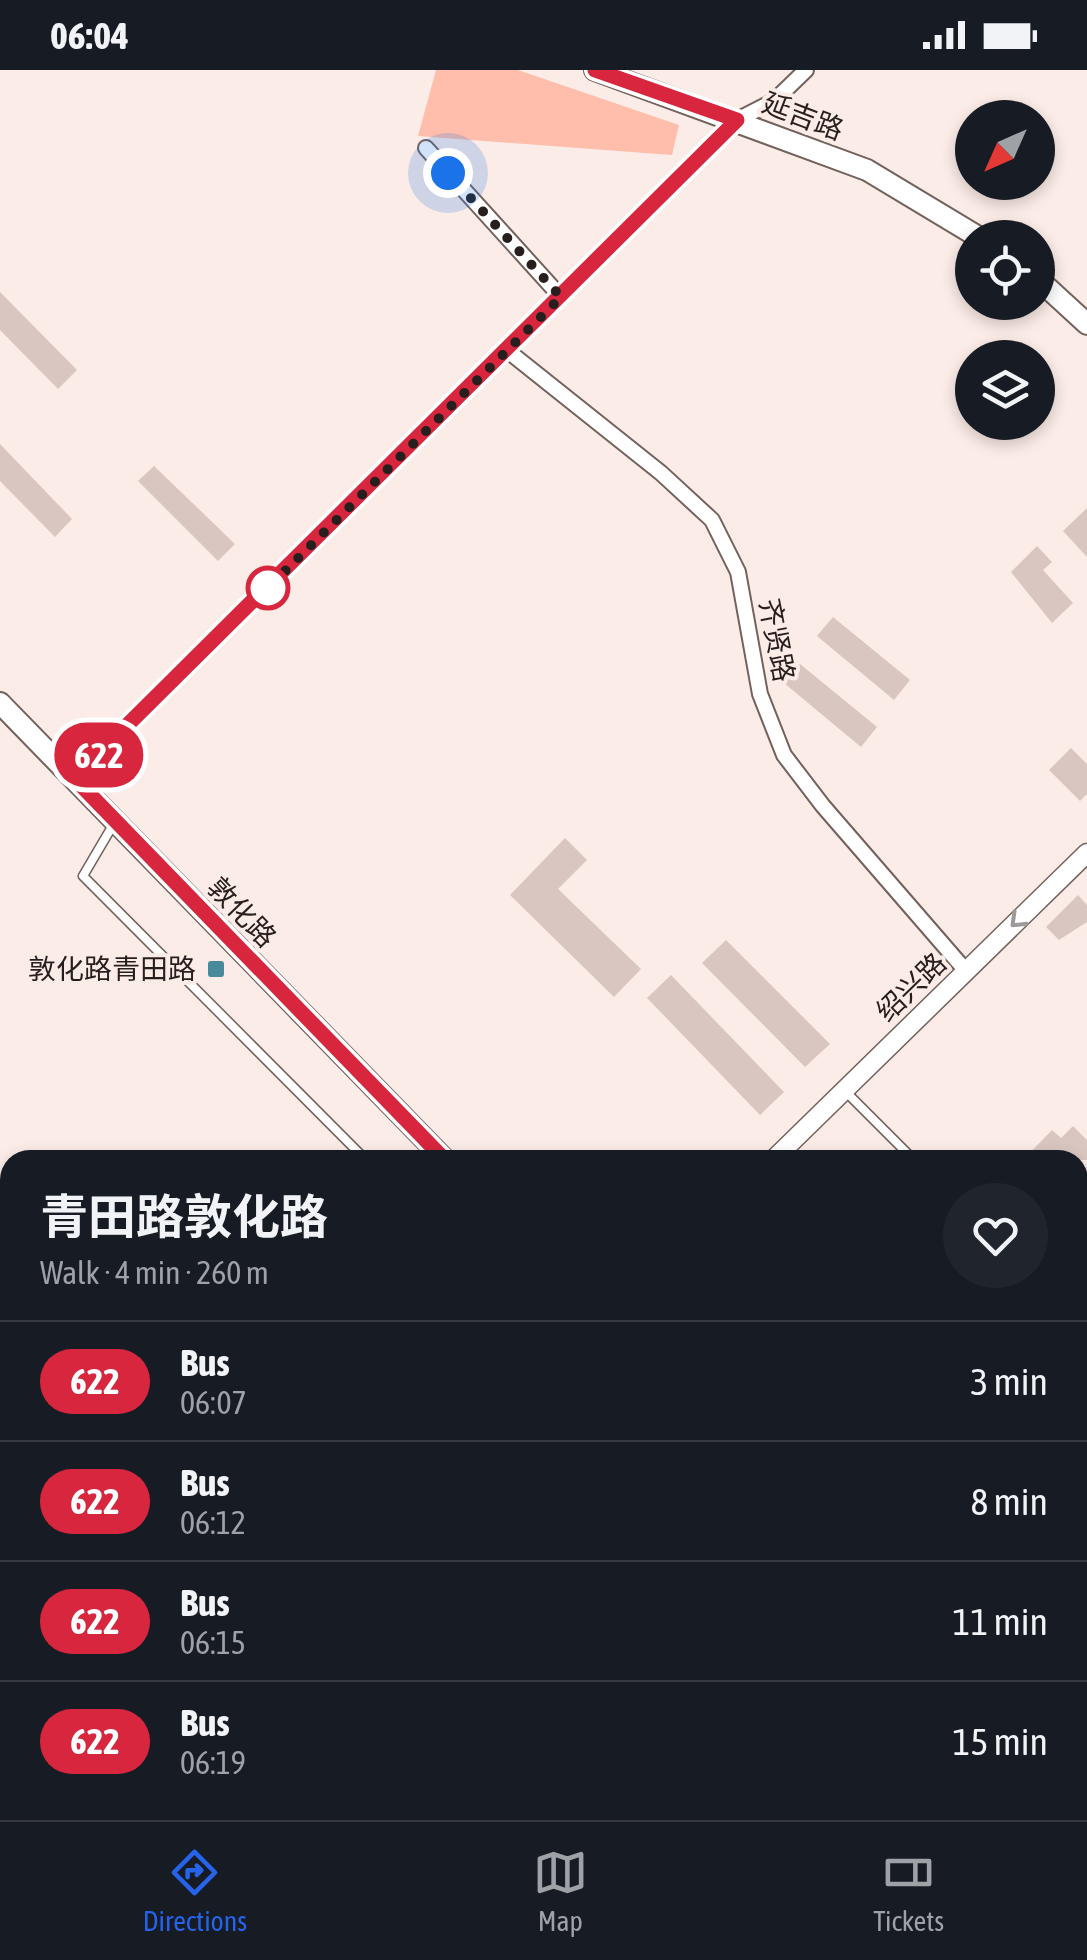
<!DOCTYPE html>
<html lang="en">
<head>
<meta charset="utf-8">
<style>
	:root { --surface:#171b24; --page:#20242c; --text:#f1f3f6; --muted:#9ea1a6; --line:#363941; --accent:#2563eb }
	body { margin:0; font-family:"Asap Condensed","Noto Sans SC",sans-serif; background:var(--page); color:var(--text); height:100vh; display:flex; flex-direction:column; font-size:38px; white-space:nowrap }
	* { box-sizing:border-box; margin:0 }
	p { font-size:32px; color:var(--muted) }
	.icon { flex:none; width:55px; height:55px; fill:none; stroke:currentColor; stroke-width:2; stroke-linecap:round; stroke-linejoin:round }
	.map { position:relative; flex:1; overflow:hidden }
	.details { position:absolute; left:0px; top:1080px; width:1088px; height:670px; display:flex; flex-direction:column; background:var(--surface); border-radius:30px 30px 0 0; box-shadow:0 5px 15px #0003 }
	.details>* { flex:none }
	.badge { padding:0 20px; border-radius:32px; font-size:35px; line-height:65px }
	.needle { width:65px; rotate:225deg }
	.tools { position:absolute; left:955px; top:30px; display:grid; gap:20px }
	.tools a { display:grid; place-items:center; width:100px; height:100px; border-radius:50%; background:var(--surface); box-shadow:0 5px 15px #0003; font-size:50px }
	.you { position:absolute; width:50px; height:50px; margin:-25px; border:8px solid #fff; border-radius:50%; background:#1a73e8; box-shadow:0 0 0 15px #1a73e833 }
	.map>.badge { position:absolute; translate:-50% -50%; box-shadow:0 0 0 5px #fff }
	.round { display:grid; place-items:center; flex:none; width:105px; height:105px; border-radius:52px; background:var(--page) }
	.headline { display:flex; align-items:center; justify-content:space-between; height:170px; padding:0 40px }
	h1 { font-size:48px; font-weight:700; line-height:75px }
	ul { padding:0; list-style:none }
	li { display:flex; align-items:center; gap:30px; height:120px; padding:0 40px; border-top:2px solid var(--line) }
	li div { flex:1 }
	li b { display:block; font-size:38px }
	li em { font-style:normal }
	li .badge { min-width:110px; font-weight:700; text-align:center }
	.status { display:flex; justify-content:space-between; align-items:center; height:70px; padding:0 50px; background:var(--surface); direction:ltr }
	.status svg { height:28px; fill:currentColor }
	.dock { display:flex; justify-content:space-around; align-items:center; height:140px; border-top:2px solid var(--line); background:var(--surface); font-size:28px; color:var(--muted) }
	.dock a { display:grid; justify-items:center; gap:5px }
	.dock .current { color:var(--accent) }
	.map>svg:first-child { display:block }
</style>
</head>
<body>
<div class="status"><b>06:04</b><svg viewBox="0 0 49 12"><path d="M0 12V9h3v3zM5 12V6h3v6zM10 12V3h3v9zM15 12V0h3v12zM26 1h20v11H26zM47 4h2v5h-2z"/></svg></div>
<div class="map">
<svg width="1087" height="1750" viewBox="0 0 1087 1750">
	<rect width="100%" height="100%" fill="#fcece7"/>
	<polygon fill="#febeab" points="436,0 518,0 679,55 672,85 418,66"/>
	<g fill="#dac6c0">
		<polygon points="0,222 77,300 58,319 0,260"/>
		<polygon points="0,374 72,449 55,467 0,411"/>
		<polygon points="154,396 235,474 218,491 138,411"/>
		<polygon points="1087,438 1087,487 1063,461"/>
		<polygon points="1037,476 1052,492 1043,500 1073,533 1052,553 1011,502"/>
		<polygon points="833,547 910,610 894,630 817,566"/>
		<polygon points="800,594 877,657 861,677 784,613"/>
		<polygon points="1071,678 1087,694 1087,724 1080,731 1049,700"/>
		<polygon points="565,768 587,790 558,819 641,899 614,927 510,825"/>
		<polygon points="1078,825 1087,835 1087,852 1059,870 1046,857"/>
		<polygon points="726,870 830,974 805,997 702,893"/>
		<polygon points="671,905 784,1022 760,1045 647,928"/>
		<polygon points="1073,1056 1087,1070 1087,1090 1023,1090 1052,1060 1061,1068"/>
	</g>
	<g fill="none" stroke-linecap="round" stroke-linejoin="round">
		<defs>
			<g id="service">
				<polyline points="113,755 83,806 366,1090"/>
				<polyline points="844,1020 914,1090"/>
				<polyline points="1078,1254 1087,1263"/>
				<polyline points="750,1740 760,1750"/>
			</g>
			<g id="minor">
				<polyline points="426,78 561,227"/>
				<polyline points="508,281 661,403 712,450 738,502 760,624 784,685 823,736 966,901"/>
				<polyline points="75,708 737,50 774,31 806,0"/>
				<polyline points="1078,1467 1087,1458"/>
				<polyline points="790,1750 800,1740"/>
			</g>
			<g id="tertiary">
				<polyline points="773,1090 1087,783"/>
				<polyline points="110,1750 120,1740"/>
			</g>
			<g id="secondary">
				<polyline points="595,0 867,100 980,168"/>
				<polyline points="1038,209 1087,254"/>
				<polyline points="0,633 445,1090"/>
				<polyline points="1078,1734 1087,1744"/>
			</g>
		</defs>
		<use href="#service" stroke="#73615c" stroke-width="11"/>
		<use href="#minor" stroke="#73615c" stroke-width="18"/>
		<use href="#tertiary" stroke="#73615c" stroke-width="21"/>
		<use href="#secondary" stroke="#73615c" stroke-width="24"/>
		<use href="#service" stroke="#fff" stroke-width="8"/>
		<use href="#minor" stroke="#fff" stroke-width="14"/>
		<use href="#tertiary" stroke="#fff" stroke-width="18"/>
		<use href="#secondary" stroke="#fff" stroke-width="20"/>
	</g>
	<defs><path id="oneway-chevron" d="M-2-3.5L2.5 0L-2 3.5" fill="none" stroke-width="1.6" stroke-linecap="round" stroke-linejoin="round" transform="scale(2.5)"/></defs>
	<use stroke="#9e9a99" href="#oneway-chevron" transform="translate(1017 851) rotate(136)"/>
	<g fill="none" stroke-linecap="round" stroke-linejoin="round">
		<defs>
			<polyline id="line" points="445,1090 74,708 737,50 595,0"/>
		</defs>
		<use href="#line" stroke="#fff" stroke-width="22"/>
		<use href="#line" stroke="#d7263d" stroke-width="15"/>
		<polyline stroke="#271f1d" stroke-width="10" stroke-dasharray="0 18" points="268,518 264,522 561,227 448,103"/>
	</g>
	<circle fill="#fff" stroke="#d7263d" stroke-width="5" cx="268" cy="518" r="20"/>
	<rect fill="#48899b" stroke="#fcece7" stroke-width="4" x="206" y="889" width="20" height="20" rx="5"/>
	<g text-anchor="middle" stroke-width="8" stroke-linejoin="round" paint-order="stroke">
		<g font-size="28" fill="#271f1d" stroke="#fcece7">
			<text transform="translate(803 46) rotate(21)" y="10">延吉路</text>
			<text transform="translate(777 570) rotate(79)" y="10">齐贤路</text>
			<text transform="translate(242 842) rotate(46)" y="10">敦化路</text>
			<text transform="translate(911 917) rotate(-44)" y="10">绍兴路</text>
		</g>
		<g font-size="28" fill="#271f1d" stroke="#fcece7" text-anchor="end">
			<text x="196" y="909">敦化路青田路</text>
		</g>
	</g>
</svg>
<div class="tools">
<a><svg class="needle" viewBox="-14 -14 28 28"><path d="M0-13l5 13h-10z" fill="#e53935"/><path d="M0 13l5-13h-10z" fill="#9ea1a6"/></svg></a>
<a><svg class="icon" aria-label="locate" viewBox="0 0 24 24"><circle cx="12" cy="12" r="6"/><path d="M12 2v4M12 18v4M2 12h4M18 12h4"/></svg></a>
<a><svg class="icon" aria-label="layers" viewBox="0 0 24 24"><path d="M12 4l9 5-9 5-9-5zM3 14l9 5 9-5"/></svg></a>
</div>
<div class="you" style="left:448px;top:103px"></div>
<b class="badge" style="left:99px;top:685px;background:#d7263d;color:#fff">622</b>
<section class="details">
<div class="headline"><div><h1>青田路敦化路</h1><p>Walk · 4 min · 260 m</p></div><a class="round"><svg class="icon" aria-label="heart" viewBox="0 0 24 24"><path d="M12 20l-8-8c-3-5 5-10 8-4 3-6 11-1 8 4z"/></svg></a></div>
<ul>
<li><span class="badge" style="background:#d7263d;color:#fff">622</span><div><b>Bus</b><p>06:07</p></div><em>3 min</em></li>
<li><span class="badge" style="background:#d7263d;color:#fff">622</span><div><b>Bus</b><p>06:12</p></div><em>8 min</em></li>
<li><span class="badge" style="background:#d7263d;color:#fff">622</span><div><b>Bus</b><p>06:15</p></div><em>11 min</em></li>
<li><span class="badge" style="background:#d7263d;color:#fff">622</span><div><b>Bus</b><p>06:19</p></div><em>15 min</em></li>
</ul>
</section>
</div>
<nav class="dock">
<a class="current"><svg class="icon" aria-label="directions" viewBox="0 0 24 24"><path d="M12 3l9 9-9 9-9-9zM9 14v-3h6M13 9l2 2-2 2"/></svg>Directions</a>
<a><svg class="icon" aria-label="map" viewBox="0 0 24 24"><path d="M3 6l6-2 6 2 6-2v14l-6 2-6-2-6 2zM9 4v14M15 6v14"/></svg>Map</a>
<a><svg class="icon" aria-label="tickets" viewBox="0 0 24 24"><path d="M3 7h18v10H3zM15 7v10"/></svg>Tickets</a>
</nav>
</body>
</html>
